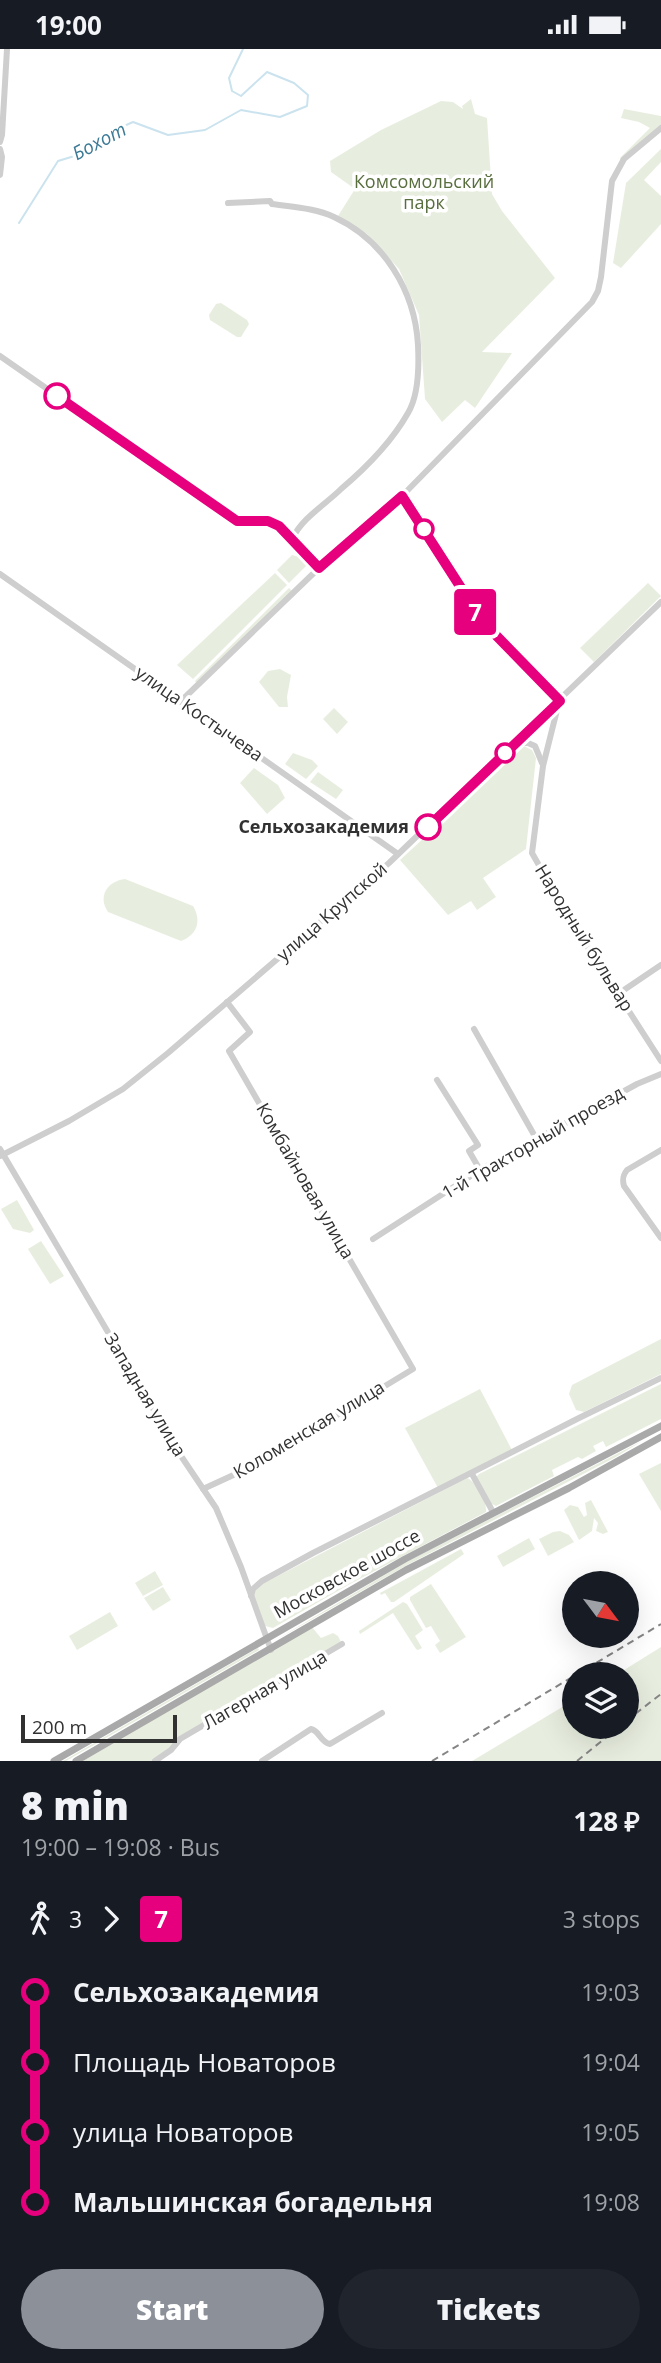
<!DOCTYPE html>
<html lang="en">
<head>
<meta charset="utf-8">
<style>
	:root { --surface:#171b24; --page:#20242c; --text:#f1f3f6; --muted:#9ea1a6; --accent:#8c9099 }
	body { margin:0; font-family:"Open Sans",sans-serif; background:var(--page); color:var(--text); height:100vh; display:flex; flex-direction:column; font-size:26px; white-space:nowrap }
	* { box-sizing:border-box; margin:0 }
	p { font-size:23px; color:var(--muted) }
	.icon { flex:none; width:38px; height:38px; fill:none; stroke:currentColor; stroke-width:2; stroke-linecap:round; stroke-linejoin:round }
	.map { position:relative; height:1712px; overflow:hidden }
	.side { display:flex; flex-direction:column; background:var(--surface); flex:1 }
	.side>* { flex:none }
	.badge { padding:0 14px; border-radius:5px; font-size:24px; line-height:46px }
	.needle { width:46px; rotate:122deg }
	.fabs { position:absolute; left:562px; top:1522px; display:grid; gap:14px }
	.fabs a { display:grid; place-items:center; width:77px; height:77px; border-radius:50%; background:var(--surface); box-shadow:0 7px 28px #0002; font-size:35px }
	.scale { position:absolute; left:21px; bottom:18px; width:156px; box-sizing:border-box; padding-left:7px; border:4px solid #313131; border-top:0; font-size:19px; line-height:24px; white-space:nowrap; color:#313131; -webkit-text-stroke:5px #fff; paint-order:stroke }
	.map>.badge { position:absolute; translate:-50% -50%; box-shadow:0 0 0 4px #fff }
	.legs { display:flex; align-items:center; gap:10px; height:77px; padding:0 21px; font-size:23px }
	.legs p { margin-inline-start:auto }
	.headline { display:flex; align-items:center; justify-content:space-between; height:119px; padding:0 21px }
	h1 { font-size:38px; font-weight:800; line-height:52px }
	.primary-button { display:flex; gap:14px; margin-top:auto; padding:14px 21px }
	.primary-button a { flex:1; height:80px; border-radius:42px; background:var(--accent); color:#fff; font-size:28px; font-weight:800; line-height:80px; text-align:center }
	.primary-button a+a { background:var(--page); color:var(--text) }
	ul { padding:0 21px; list-style:none }
	li { display:flex; align-items:center; gap:24px; height:70px; font-size:26px }
	li i { display:grid; place-items:center; width:10px; height:100%; margin:0 9px; background:currentColor }
	li i::after { content:''; width:18px; height:18px; margin:-9px; border:5px solid; border-radius:50%; background:var(--surface) }
	li p { margin-inline-start:auto }
	li:first-child i { background:linear-gradient(#0000 50%,currentColor 0) }
	li:last-child i { background:linear-gradient(currentColor 50%,#0000 0) }
	.status { display:flex; justify-content:space-between; align-items:center; height:49px; padding:0 35px; background:var(--surface); direction:ltr }
	.status svg { height:19px; fill:currentColor }
	.map>svg:first-child { display:block }
</style>
</head>
<body>
<div class="status"><b>19:00</b><svg viewBox="0 0 49 12"><path d="M0 12V9h3v3zM5 12V6h3v6zM10 12V3h3v9zM15 12V0h3v12zM26 1h20v11H26zM47 4h2v5h-2z"/></svg></div>
<div class="map">
<svg width="661" height="1712" viewBox="0 0 661 1712">
	<rect width="100%" height="100%" fill="#fff"/>
	<g fill="#e8eedf">
		<polygon points="471,50 475,65 487,69 492,145 502,162 555,229 482,303 512,304 475,359 465,351 442,373 425,350 419,266 399,220 367,185 338,167 355,140 331,123 330,112 381,81 441,52 453,53 463,60 462,57"/>
		<polygon points="624,60 661,67 661,76 620,112 620,109 650,79 639,73 621,69"/>
		<polygon points="661,100 661,113 644,131 661,147 661,175 621,219 613,214 626,134"/>
		<polygon points="221,254 247,271 249,275 241,288 237,288 210,271 209,266 216,255"/>
		<polygon points="292,506 299,508 307,516 289,534 277,521"/>
		<polygon points="275,524 287,536 193,630 177,616"/>
		<polygon points="648,534 661,547 594,613 580,599"/>
		<polygon points="289,539 292,542 197,635 195,632"/>
		<polygon points="280,620 291,626 287,648 288,658 279,658 259,633 268,622"/>
		<polygon points="334,659 348,673 337,685 323,670"/>
		<polygon points="524,697 532,701 536,709 526,800 483,829 496,848 477,861 471,852 448,866 400,811"/>
		<polygon points="293,704 312,711 318,717 306,730 285,715"/>
		<polygon points="254,719 278,736 285,749 267,765 240,734"/>
		<polygon points="318,723 343,741 336,750 310,733"/>
		<path d="M125,830L193,857C202,872 197,886 181,892L108,863C97,847 108,832 125,830Z"/>
		<polygon points="17,1151 34,1181 30,1184 13,1180 1,1160"/>
		<polygon points="41,1192 64,1227 50,1235 28,1200"/>
		<polygon points="661,1290 661,1325 584,1363 576,1361 569,1345 572,1336"/>
		<polygon points="661,1335 661,1370 606,1398 603,1392 593,1397 596,1402 582,1410 578,1408 552,1421 554,1427 496,1457 490,1454 476,1428 479,1425"/>
		<polygon points="480,1340 512,1401 438,1439 405,1379"/>
		<polygon points="642,1392 616,1408 409,1515 274,1592 408,1512"/>
		<polygon points="661,1414 661,1462 639,1425"/>
		<path d="M467,1429C477,1433 487,1452 486,1463L350,1535L273,1579L265,1577L253,1549L254,1543L264,1534Z"/>
		<polygon points="591,1451 608,1483 603,1485 596,1482 598,1474 594,1469 592,1482 579,1491 564,1461 570,1456 578,1458 584,1468 587,1466 585,1454"/>
		<polygon points="560,1482 569,1486 574,1493 548,1507 539,1490 553,1483"/>
		<polygon points="529,1489 535,1500 503,1518 497,1507"/>
		<polygon points="461,1500 464,1505 394,1553 391,1553 385,1544 381,1546 380,1544"/>
		<polygon points="155,1522 163,1536 143,1547 135,1534"/>
		<polygon points="431,1535 466,1588 440,1604 435,1596 440,1592 431,1577 426,1579 410,1551 410,1548"/>
		<polygon points="163,1538 171,1551 153,1562 144,1549"/>
		<polygon points="403,1553 407,1555 423,1581 415,1587 422,1599 418,1601 416,1600 393,1564 360,1585 359,1582"/>
		<polygon points="110,1563 118,1577 77,1601 69,1587"/>
		<polygon points="312,1578 321,1589 333,1584 338,1587 342,1595 180,1690 155,1712 83,1712"/>
		<polygon points="661,1598 661,1712 472,1712 574,1651 574,1678 626,1678 626,1626 616,1626"/>
		<polygon points="258,1599 259,1601 66,1712 63,1712"/>
	</g>
	<g fill="none" stroke-linecap="round" stroke-linejoin="round">
		<polyline stroke="#cbe3ee" stroke-width="2" points="19,174 58,112 81,105 95,90 133,73 168,86 205,81 241,61 280,68 307,57 308,46 294,34 267,23 241,47 232,42 229,29 243,0"/>
		<g stroke="#cecece" stroke-width="6">
			<polyline points="0,93 2,86 7,0"/>
			<polyline points="0,100 2,108 0,126"/>
			<path d="M228,154L270,152L272,155C292,158 315,159 334,168C384,191 415,242 418,296C419,316 419,346 408,364C391,394 367,418 341,440C326,455 301,470 293,489"/>
			<polyline points="0,307 237,472 268,472 279,477 319,519"/>
			<polyline points="402,447 483,573 560,652"/>
			<polyline points="0,525 398,805"/>
			<polyline points="180,653 319,519 402,447 592,253 598,242 601,228 612,132 624,110 661,79"/>
			<polyline points="559,653 543,717 532,804 569,869 661,1012"/>
			<polyline points="514,694 528,694 535,697 542,714"/>
			<polyline points="618,945 661,916"/>
			<polyline points="474,980 537,1091"/>
			<polyline points="437,1031 478,1096 469,1102 480,1121"/>
			<polyline points="0,1100 181,1407 216,1459 241,1518 271,1601"/>
			<path d="M661,1101L627,1121C623,1126 622,1130 624,1137L661,1189"/>
			<polyline points="0,1107 69,1072 123,1040 168,1004 389,814 661,553"/>
			<polyline points="373,1190 480,1121 637,1035 661,1025"/>
			<polyline points="472,1425 493,1463"/>
			<polyline points="203,1440 253,1417 413,1320 229,1002 250,983 227,953"/>
			<polyline points="251,1547 253,1540 262,1532 313,1504 579,1369 661,1329"/>
			<polyline points="155,1712 171,1701 180,1690 342,1595"/>
			<path d="M262,1712L311,1680C320,1682 320,1693 330,1695L382,1664"/>
		</g>
		<g stroke="#a9a9a9" stroke-width="7">
			<polyline points="54,1712 405,1510 661,1377"/>
			<polyline points="76,1712 406,1521 569,1439 661,1388"/>
		</g>
		<g stroke="#868686" stroke-width="2" stroke-dasharray="7 5" stroke-linecap="butt">
			<polyline points="576,1626 661,1575"/>
			<polyline points="626,1672 661,1645"/>
			<polyline points="432,1712 574,1627"/>
			<polyline points="577,1712 619,1678"/>
		</g>
	</g>
	<g fill="none" stroke-linecap="round" stroke-linejoin="round">
		<defs>
			<polyline id="line-1" points="57,347 237,472 268,472 279,477 319,519 402,447 483,573 560,652 428,778"/>
		</defs>
		<use href="#line-1" stroke="#fff" stroke-width="16"/>
		<use href="#line-1" stroke="#e6007e" stroke-width="10"/>
	</g>
	<g fill="#fff" stroke="#e6007e" stroke-width="3.5">
		<circle cx="57" cy="347" r="12"/>
		<circle cx="424" cy="480" r="9"/>
		<circle cx="505" cy="704" r="9"/>
		<circle cx="428" cy="778" r="12"/>
	</g>
	<g text-anchor="middle" stroke-width="7" stroke-linejoin="round" paint-order="stroke">
		<g font-size="18" fill="#586e3d" stroke="#fff">
			<text x="424" y="139">Комсомольский<tspan x="424" dy="21">парк</tspan></text>
		</g>
		<g font-size="18" fill="#313131" stroke="#fff">
			<text transform="translate(199 665) rotate(35)" y="6">улица Костычева</text>
			<text transform="translate(332 863) rotate(-41)" y="6">улица Крупской</text>
			<text transform="translate(584 889) rotate(58)" y="6">Народный бульвар</text>
			<text transform="translate(533 1094) rotate(-30)" y="6">1-й Тракторный проезд</text>
			<text transform="translate(305 1132) rotate(60)" y="6">Комбайновая улица</text>
			<text transform="translate(145 1346) rotate(59)" y="6">Западная улица</text>
			<text transform="translate(309 1381) rotate(-31)" y="6">Коломенская улица</text>
			<text transform="translate(347 1525) rotate(-29)" y="6">Московское шоссе</text>
			<text transform="translate(265 1641) rotate(-30)" y="6">Лагерная улица</text>
		</g>
		<g font-size="18" font-weight="bold" fill="#313131" stroke="#fff" text-anchor="end">
			<text x="409" y="784">Сельхозакадемия</text>
		</g>
		<g font-size="19" font-style="italic" fill="#3c7a96" stroke="#fff">
			<text transform="translate(99 92) rotate(-28)" y="7">Бохот</text>
		</g>
	</g>
</svg>
<div class="fabs">
<a><svg class="needle" viewBox="-14 -14 28 28"><path d="M0-13l5 13h-10z" fill="#e53935"/><path d="M0 13l5-13h-10z" fill="#9ea1a6"/></svg></a>
<a><svg class="icon" aria-label="layers" viewBox="0 0 24 24"><path d="M12 4l9 5-9 5-9-5zM3 14l9 5 9-5"/></svg></a>
</div>
<div class="scale">200 m</div>
<b class="badge" style="left:475px;top:563px;background:#e6007e;color:#fff">7</b>
</div>
<section class="side">
<div class="headline"><div><h1>8 min</h1><p>19:00 – 19:08 · Bus</p></div><b>128 ₽</b></div>
<div class="legs"><svg class="icon" aria-label="walk" viewBox="0 0 24 24"><circle cx="13" cy="4" r="2"/><path d="M13 8l-2 6 4 7M11 14l-3 7M7 12l3-4h3l4 4"/></svg>3<svg class="icon" aria-label="forward" viewBox="0 0 24 24"><path d="M9 5l7 7-7 7"/></svg><b class="badge" style="background:#e6007e;color:#fff">7</b><p>3 stops</p></div>
<ul>
<li><i style="color:#e6007e"></i><b>Сельхозакадемия</b><p>19:03</p></li>
<li><i style="color:#e6007e"></i><span>Площадь Новаторов</span><p>19:04</p></li>
<li><i style="color:#e6007e"></i><span>улица Новаторов</span><p>19:05</p></li>
<li><i style="color:#e6007e"></i><b>Мальшинская богадельня</b><p>19:08</p></li>
</ul>
<div class="primary-button"><a>Start</a><a>Tickets</a></div>
</section>
</body>
</html>
